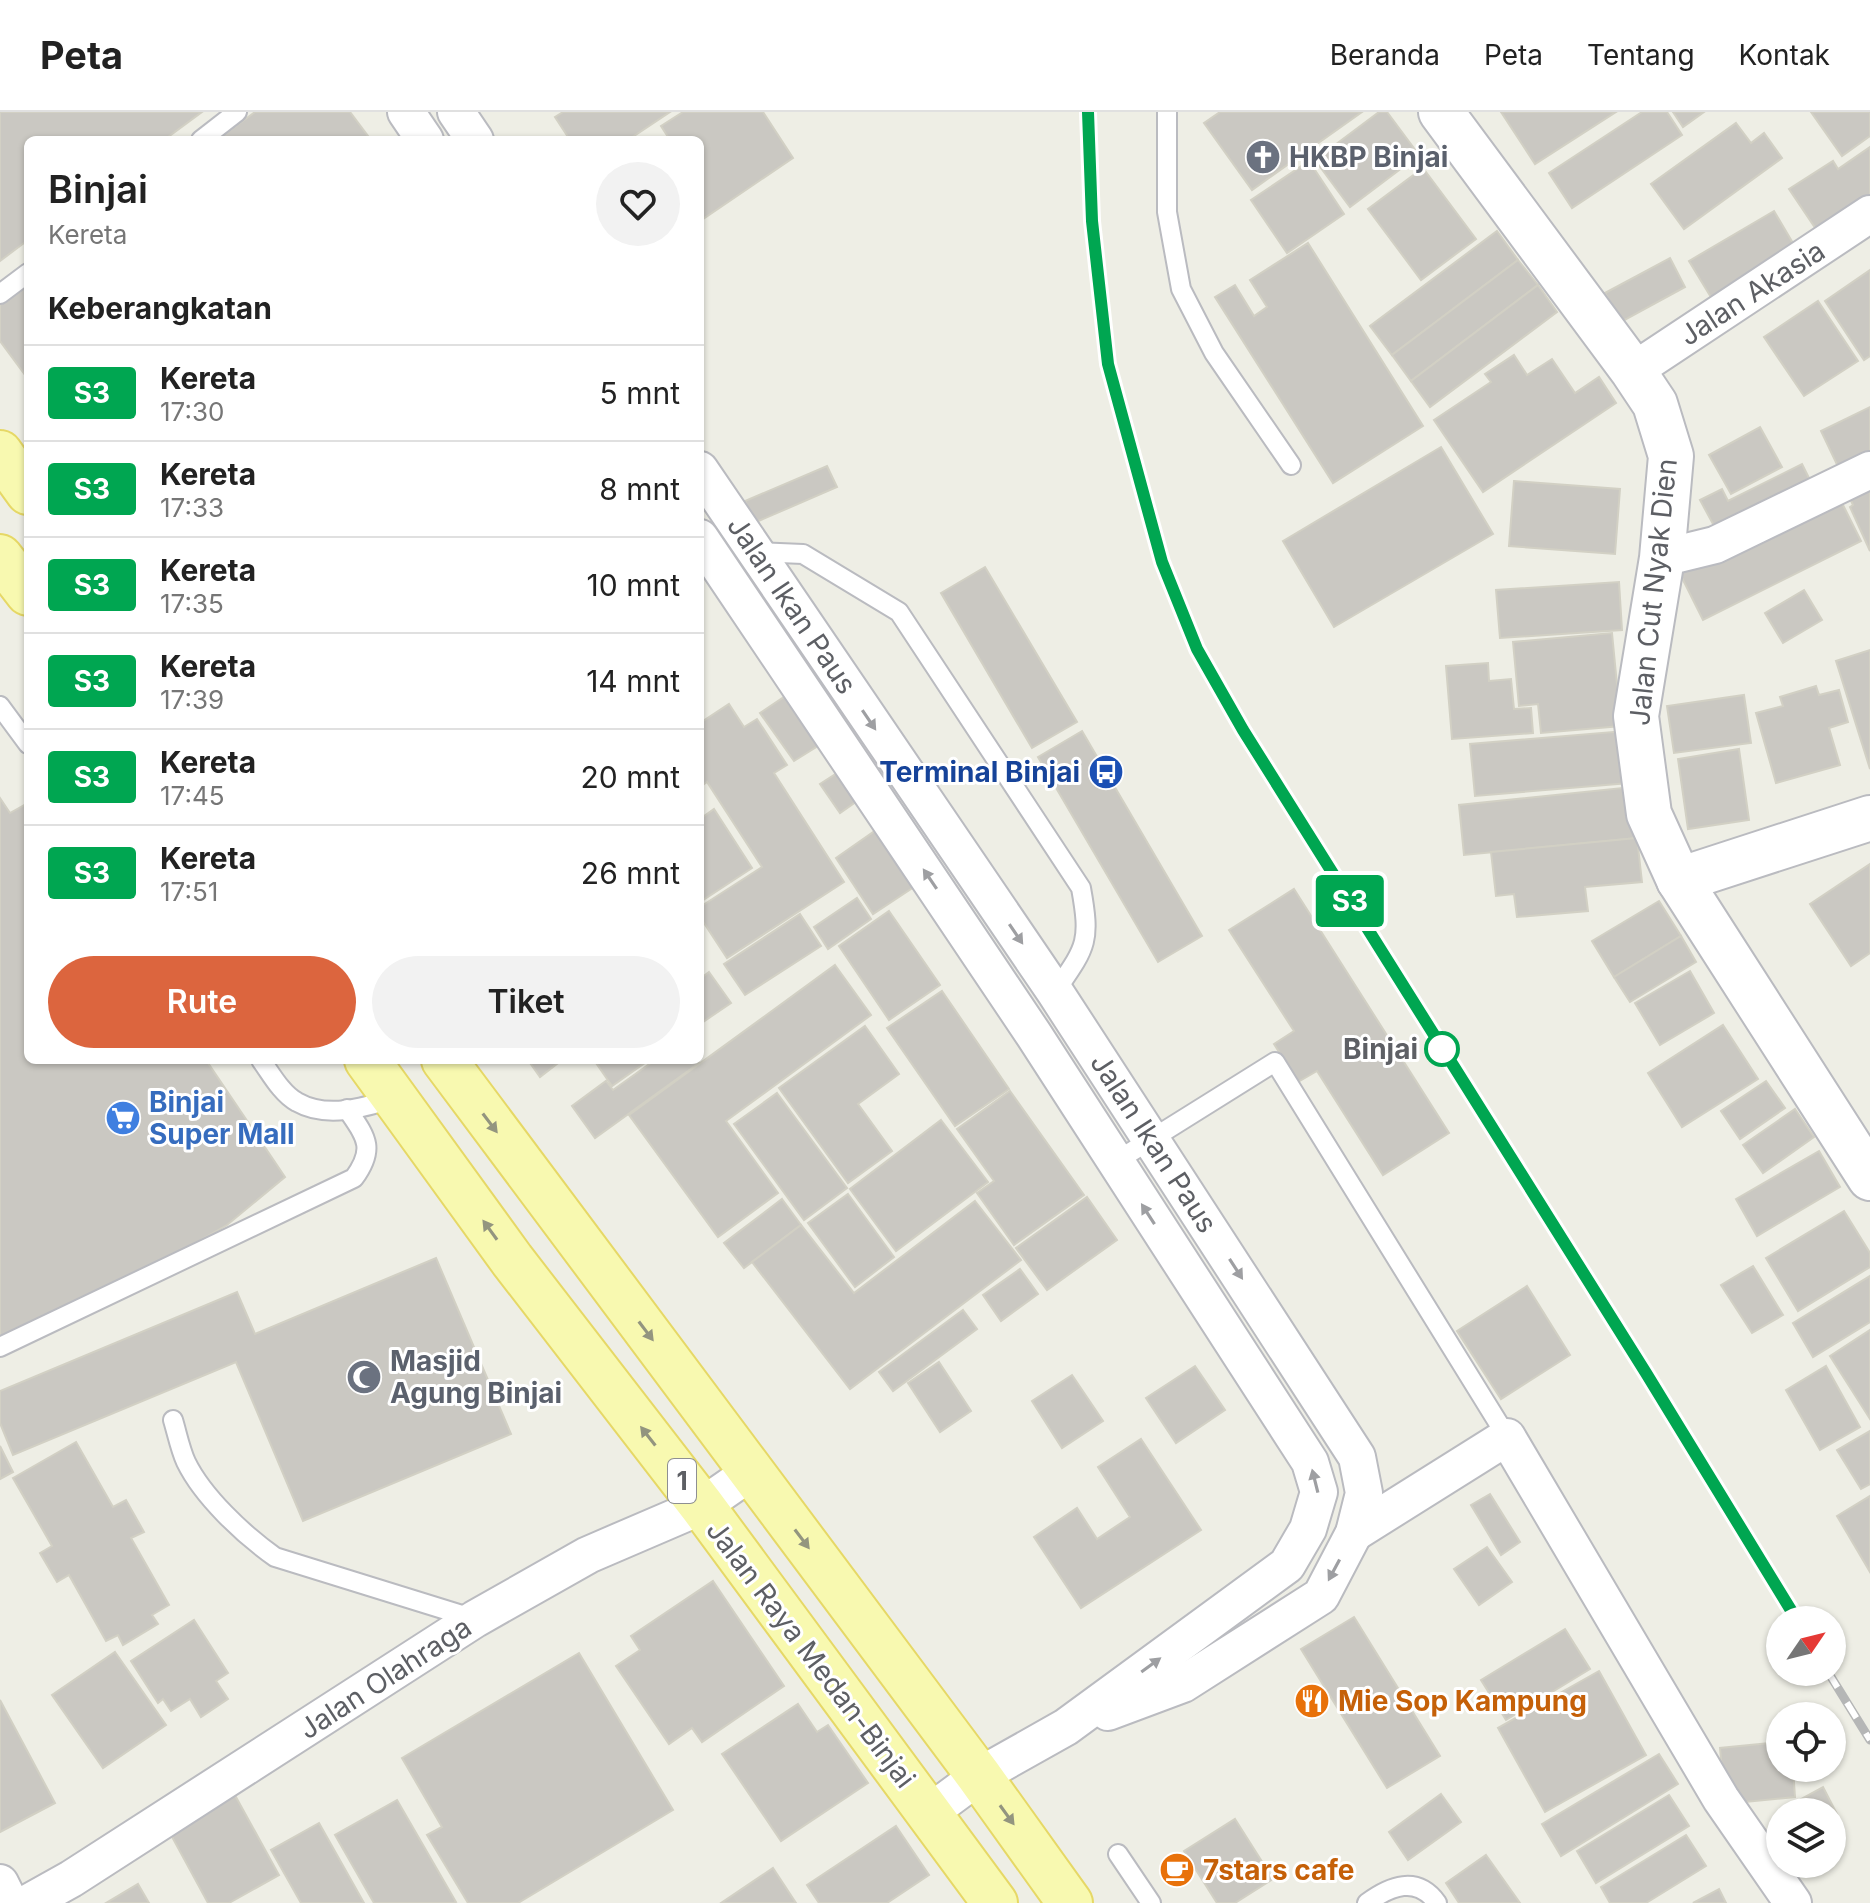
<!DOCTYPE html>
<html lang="id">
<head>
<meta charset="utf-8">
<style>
	:root { --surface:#fff; --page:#f2f2f2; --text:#222; --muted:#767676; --line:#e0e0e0; --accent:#dc653e }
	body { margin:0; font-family:Inter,sans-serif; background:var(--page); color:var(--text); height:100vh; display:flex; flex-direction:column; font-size:30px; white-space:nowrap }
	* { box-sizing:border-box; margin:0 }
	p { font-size:26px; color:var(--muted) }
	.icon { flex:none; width:44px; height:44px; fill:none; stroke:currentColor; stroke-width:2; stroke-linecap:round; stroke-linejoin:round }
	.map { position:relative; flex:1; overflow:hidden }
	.sheet { position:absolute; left:24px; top:24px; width:680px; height:928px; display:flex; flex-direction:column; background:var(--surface); border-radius:12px; box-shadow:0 2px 6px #0004 }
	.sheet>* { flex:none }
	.badge { padding:0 16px; border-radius:6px; font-size:28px; line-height:52px }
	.needle { width:52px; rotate:55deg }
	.tools { position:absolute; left:1766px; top:1494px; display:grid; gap:16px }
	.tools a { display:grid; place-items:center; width:80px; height:80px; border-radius:50%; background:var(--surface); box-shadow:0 2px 6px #0004; font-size:40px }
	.map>.badge { position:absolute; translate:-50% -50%; box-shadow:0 0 0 4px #fff }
	h2 { padding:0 24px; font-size:30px; line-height:72px }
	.round { display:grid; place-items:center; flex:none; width:84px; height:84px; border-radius:42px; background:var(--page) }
	.overview { display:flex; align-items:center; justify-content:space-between; height:136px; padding:0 24px }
	h1 { font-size:38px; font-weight:600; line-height:60px }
	.cta { display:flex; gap:16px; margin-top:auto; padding:16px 24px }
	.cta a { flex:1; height:92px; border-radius:48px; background:var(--accent); color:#fff; font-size:32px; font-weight:600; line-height:92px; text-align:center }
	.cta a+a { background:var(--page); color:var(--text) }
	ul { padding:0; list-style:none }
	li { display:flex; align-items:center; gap:24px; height:96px; padding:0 24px; border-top:2px solid var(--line) }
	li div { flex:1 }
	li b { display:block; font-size:30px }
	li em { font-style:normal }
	li .badge { min-width:88px; font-weight:700; text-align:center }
	header { display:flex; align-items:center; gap:48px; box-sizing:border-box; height:112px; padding:0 40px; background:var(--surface); border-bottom:2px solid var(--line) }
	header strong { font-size:38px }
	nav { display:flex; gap:44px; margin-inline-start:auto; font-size:28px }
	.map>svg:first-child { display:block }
</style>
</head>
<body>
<header>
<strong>Peta</strong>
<nav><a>Beranda</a><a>Peta</a><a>Tentang</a><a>Kontak</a></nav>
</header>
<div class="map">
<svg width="1870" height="1791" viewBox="0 0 1870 1791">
	<rect width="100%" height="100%" fill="#eeeee5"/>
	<g fill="#cac8c2" stroke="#d2d0c4" stroke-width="2">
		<polygon points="0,0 202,0 164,28 28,28 28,128 0,149"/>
		<polygon points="255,0 350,0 371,28 217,28"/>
		<polygon points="563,0 670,0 628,28 570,28 555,5"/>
		<polygon points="683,0 763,0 793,46 700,109 700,28 670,28 661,14"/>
		<polygon points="1220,0 1362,0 1252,78 1204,11"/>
		<polygon points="1379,0 1387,0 1419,43 1350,95 1315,48"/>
		<polygon points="1501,0 1616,0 1535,52"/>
		<polygon points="1642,0 1667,0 1682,23 1572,96 1549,61"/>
		<polygon points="1673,0 1704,0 1683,15"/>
		<polygon points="1811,0 1870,0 1870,24 1842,44"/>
		<polygon points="1736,11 1751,31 1764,21 1782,46 1684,117 1651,72"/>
		<polygon points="1870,35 1870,94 1822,126 1789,77 1833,49 1838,57"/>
		<polygon points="1309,49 1344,102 1287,141 1251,88"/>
		<polygon points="1423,56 1476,127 1421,168 1368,97"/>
		<polygon points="1774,99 1797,138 1712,187 1689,149"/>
		<polygon points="1497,119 1518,148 1392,243 1370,214"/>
		<polygon points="1308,131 1423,314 1333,371 1215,185 1235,173 1254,204 1267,195 1250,168"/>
		<polygon points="1670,146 1685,175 1621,210 1605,181"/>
		<polygon points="1518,148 1538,173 1411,269 1392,243"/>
		<polygon points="1870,158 1870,244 1864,248 1825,189"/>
		<polygon points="28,170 28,267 0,229 0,191"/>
		<polygon points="1538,173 1557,200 1430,295 1411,269"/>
		<polygon points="1818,189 1858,249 1804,284 1764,225"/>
		<polygon points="1514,243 1527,263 1552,247 1575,281 1599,265 1616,291 1483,380 1434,308 1491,270 1485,262"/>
		<polygon points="1870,295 1870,347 1841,361 1821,319"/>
		<polygon points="1760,315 1782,355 1731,382 1709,343"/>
		<polygon points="1441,335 1493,422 1334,515 1283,429"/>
		<polygon points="1802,352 1815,378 1720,425 1700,388 1722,377 1728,389"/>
		<polygon points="827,354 837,375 754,411 745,389"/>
		<polygon points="1870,364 1870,439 1850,395 1853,393 1845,376"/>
		<polygon points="1514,369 1620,377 1615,442 1509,434"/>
		<polygon points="1837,381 1861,429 1703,508 1679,460"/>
		<polygon points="985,455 1077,610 1032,636 941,481"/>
		<polygon points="1619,470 1622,518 1500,526 1496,478"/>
		<polygon points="1804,478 1822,508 1783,531 1765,501"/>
		<polygon points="1612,521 1621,614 1541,621 1538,592 1519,594 1513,530"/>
		<polygon points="1870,538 1870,657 1836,549"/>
		<polygon points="1488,551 1489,569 1511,567 1514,597 1531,596 1533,621 1452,627 1446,554"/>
		<polygon points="1816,574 1819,583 1839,578 1848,610 1829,616 1840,653 1776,671 1756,601 1783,594 1780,585"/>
		<polygon points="1744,583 1751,631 1674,641 1667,594"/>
		<polygon points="784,585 818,634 794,649 760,601"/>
		<polygon points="729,592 744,615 757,607 787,653 774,661 844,770 727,846 700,805 700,795 762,755 707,670 700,675 700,611"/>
		<polygon points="1082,619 1202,824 1158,850 1038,645"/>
		<polygon points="1625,619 1629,671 1475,684 1470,632"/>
		<polygon points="1739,637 1749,708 1688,717 1678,647"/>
		<polygon points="840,659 860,687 840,701 820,672"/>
		<polygon points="1632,675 1637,726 1464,743 1459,693"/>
		<polygon points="0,686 10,701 28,691 28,948 206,948 285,1065 227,1113 0,1242"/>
		<polygon points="714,697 752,756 703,788 700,783 700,707"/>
		<polygon points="879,716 917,773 873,802 836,746"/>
		<polygon points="1637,726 1642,770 1585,775 1588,799 1517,805 1514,782 1496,784 1491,740"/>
		<polygon points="1870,752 1870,841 1851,854 1810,792"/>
		<polygon points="1294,777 1449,1021 1383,1063 1317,959 1298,970 1274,932 1294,919 1229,818"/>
		<polygon points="857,786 871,807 828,837 814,815"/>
		<polygon points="1659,789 1681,824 1614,865 1592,829"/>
		<polygon points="889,799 940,873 889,908 839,834"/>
		<polygon points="800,802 821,834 745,883 724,852"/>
		<polygon points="1681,824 1696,850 1630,890 1614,865"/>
		<polygon points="835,853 871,903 726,1009 778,1081 718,1125 629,1003"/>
		<polygon points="1690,859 1714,901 1660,933 1635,891"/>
		<polygon points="709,860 731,891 700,912 700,867"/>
		<polygon points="942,879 1009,977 955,1014 887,916"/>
		<polygon points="1723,913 1758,967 1682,1015 1648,961"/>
		<polygon points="865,914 899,962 858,992 892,1039 848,1071 779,976"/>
		<polygon points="528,948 562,948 540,965"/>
		<polygon points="594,948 649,948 612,974"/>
		<polygon points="655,948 697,948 699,951 595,1026 572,994 606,969 613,978"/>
		<polygon points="1766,969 1785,996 1740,1027 1721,999"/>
		<polygon points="1010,979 1084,1083 1014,1133 977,1081 994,1069 957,1017"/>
		<polygon points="777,981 847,1076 804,1108 734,1012"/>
		<polygon points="1795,997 1814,1025 1763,1061 1743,1033"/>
		<polygon points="941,1008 988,1070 896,1139 850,1077"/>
		<polygon points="1819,1039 1840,1075 1757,1124 1736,1087"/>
		<polygon points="848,1082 894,1145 855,1175 808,1111"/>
		<polygon points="1087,1085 1117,1128 1047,1178 1016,1136"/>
		<polygon points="782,1087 801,1113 744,1156 724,1131"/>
		<polygon points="975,1089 1021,1148 850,1277 752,1150 801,1113 854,1181"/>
		<polygon points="1844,1099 1870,1141 1870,1155 1798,1199 1766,1146"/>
		<polygon points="436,1146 511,1322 303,1409 236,1250 13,1343 0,1311 0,1279 237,1180 255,1222"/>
		<polygon points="1753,1154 1783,1203 1752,1221 1721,1173"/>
		<polygon points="1020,1157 1038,1182 1001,1209 983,1183"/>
		<polygon points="1870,1164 1870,1210 1813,1245 1793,1211"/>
		<polygon points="1527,1174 1570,1243 1501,1287 1457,1219"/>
		<polygon points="963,1198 977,1217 893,1279 879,1260"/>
		<polygon points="1870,1218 1870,1307 1830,1244"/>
		<polygon points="939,1250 971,1299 940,1320 908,1271"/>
		<polygon points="1195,1254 1225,1298 1176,1331 1146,1286"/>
		<polygon points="1826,1254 1860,1315 1820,1338 1786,1278"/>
		<polygon points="1072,1263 1103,1309 1062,1336 1032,1289"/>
		<polygon points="1870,1319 1870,1372 1861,1377 1837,1338"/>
		<polygon points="1141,1327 1201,1418 1081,1496 1034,1425 1077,1396 1097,1427 1130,1405 1098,1355"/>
		<polygon points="76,1330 113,1395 126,1388 144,1420 131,1426 169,1493 152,1503 158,1512 123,1533 118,1523 106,1529 69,1463 57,1470 40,1441 52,1434 13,1366"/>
		<polygon points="0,1334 13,1360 0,1367"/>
		<polygon points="1490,1382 1520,1430 1501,1443 1471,1393"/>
		<polygon points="1870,1384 1870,1460 1837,1404"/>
		<polygon points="1487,1435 1512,1470 1479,1493 1454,1457"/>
		<polygon points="713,1469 784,1574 702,1630 692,1616 669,1632 616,1554 640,1538 631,1524"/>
		<polygon points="1354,1505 1440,1644 1387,1676 1301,1537"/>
		<polygon points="194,1508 228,1561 216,1569 228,1587 201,1605 190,1587 171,1599 163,1587 158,1591 131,1549"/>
		<polygon points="1565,1517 1590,1557 1506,1608 1481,1568"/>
		<polygon points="115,1540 166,1613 103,1656 52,1583"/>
		<polygon points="579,1541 673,1698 518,1791 468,1791 427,1723 442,1715 402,1646"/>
		<polygon points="1599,1559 1646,1643 1545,1700 1498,1616"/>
		<polygon points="0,1588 55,1691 0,1720"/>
		<polygon points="798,1592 817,1620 828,1613 868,1671 781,1729 722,1642"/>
		<polygon points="1780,1630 1780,1656 1793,1656 1795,1685 1725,1692 1720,1636"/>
		<polygon points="1659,1642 1678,1672 1561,1744 1542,1712"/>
		<polygon points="1823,1675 1838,1704 1832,1707 1832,1700 1809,1700 1801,1687"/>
		<polygon points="231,1676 279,1763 229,1791 208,1791 165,1712"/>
		<polygon points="1441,1682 1461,1710 1408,1748 1389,1720"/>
		<polygon points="1669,1683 1689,1714 1596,1771 1577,1739"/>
		<polygon points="397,1688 456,1790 454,1791 374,1791 335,1723"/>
		<polygon points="1235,1707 1273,1767 1235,1791 1217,1791 1184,1739"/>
		<polygon points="319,1711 364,1791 301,1791 271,1738"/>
		<polygon points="896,1714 929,1763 887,1791 819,1791 807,1773"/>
		<polygon points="1686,1723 1706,1754 1646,1791 1610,1791 1601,1775"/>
		<polygon points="1486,1743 1520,1791 1459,1791 1446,1771"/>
		<polygon points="773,1756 796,1791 721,1791"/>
		<polygon points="138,1772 149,1791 106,1791"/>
		<polygon points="1719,1777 1726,1791 1693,1791"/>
	</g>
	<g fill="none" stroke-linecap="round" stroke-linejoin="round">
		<defs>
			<g id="service">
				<polyline points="1167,0 1167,100 1181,177 1214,241 1291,353"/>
				<polyline points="201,28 237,0"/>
				<polyline points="0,182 28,161"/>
				<path d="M756,440L803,442L899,500L1081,776C1091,831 1086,835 1055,880"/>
				<polyline points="0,594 28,632"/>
				<path d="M261,948C271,962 282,982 297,990C327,1007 363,996 394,986"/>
				<polyline points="1115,1050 1275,950 1507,1325"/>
				<path d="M0,1235L354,1066C376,1036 366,1025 347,997"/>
				<path d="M173,1308C177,1321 180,1337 186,1350C203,1385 244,1423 275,1445L475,1507"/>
				<polyline points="1118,1742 1151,1791"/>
				<path d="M1367,1791C1390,1774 1417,1763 1437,1791"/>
			</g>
			<g id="minor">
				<polyline points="406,0 425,28"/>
				<polyline points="456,0 475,28"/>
				<polyline points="1633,259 1870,102"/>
				<polyline points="700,358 1055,880 1357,1345 1364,1381 1354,1421 1321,1484 1183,1572 1108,1600"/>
				<polyline points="700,426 1034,923 1310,1350 1319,1380 1308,1417 1287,1453 1066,1615 979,1664 929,1701"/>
				<polyline points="1662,446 1715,433 1870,358"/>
				<polyline points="1354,1421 1507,1325 1721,1687 1793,1791"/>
				<polyline points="0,1771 10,1791"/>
				<polyline points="28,1791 71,1767 475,1507 588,1443 702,1394 751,1360"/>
			</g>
			<g id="tertiary">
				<polyline points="1441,0 1633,259 1655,292 1671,344 1662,446 1636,604 1649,702 1679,768 1870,1066"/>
				<polyline points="1679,768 1870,706"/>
			</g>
			<g id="primary">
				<polyline points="0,341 28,380"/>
				<polyline points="0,445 28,481"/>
				<polyline points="367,948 512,1148 702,1394 995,1791"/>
				<polyline points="444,948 979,1664 1070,1791"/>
			</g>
		</defs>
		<use href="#service" stroke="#babbc0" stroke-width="22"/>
		<use href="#minor" stroke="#babbc0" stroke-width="40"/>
		<use href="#tertiary" stroke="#babbc0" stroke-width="48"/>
		<use href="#primary" stroke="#e6d866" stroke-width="48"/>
		<use href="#service" stroke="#fff" stroke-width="18"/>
		<use href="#minor" stroke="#fff" stroke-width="36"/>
		<use href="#tertiary" stroke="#fff" stroke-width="44"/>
		<use href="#primary" stroke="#f8f9b0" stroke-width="44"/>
		<defs>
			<g id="rail">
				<polyline points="1088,0 1092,109 1108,252 1162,450 1197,537 1243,618 1646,1261 1797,1508"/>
				<polyline points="1828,1560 1870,1628"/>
			</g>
		</defs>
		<use href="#rail" stroke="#b5b6b6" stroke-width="9"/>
		<use href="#rail" stroke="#fff" stroke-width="6" stroke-dasharray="18" stroke-linecap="butt"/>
	</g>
	<defs><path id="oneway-solid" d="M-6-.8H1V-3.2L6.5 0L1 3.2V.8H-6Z" transform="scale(2)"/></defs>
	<g fill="#9e9fa2">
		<use href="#oneway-solid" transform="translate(869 608) rotate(56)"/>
		<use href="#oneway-solid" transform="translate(930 767) rotate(-124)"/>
		<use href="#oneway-solid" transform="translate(1016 822) rotate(56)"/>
		<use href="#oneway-solid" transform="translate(1148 1102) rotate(-123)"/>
		<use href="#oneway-solid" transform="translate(1236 1157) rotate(57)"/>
		<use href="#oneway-solid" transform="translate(1315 1369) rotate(-104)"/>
		<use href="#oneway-solid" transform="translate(1334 1458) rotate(118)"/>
		<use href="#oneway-solid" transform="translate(1151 1553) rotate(-36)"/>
	</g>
	<g fill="#93957f">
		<use href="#oneway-solid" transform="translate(490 1011) rotate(53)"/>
		<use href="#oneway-solid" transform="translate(490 1118) rotate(-126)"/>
		<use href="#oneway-solid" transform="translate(646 1219) rotate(53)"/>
		<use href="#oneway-solid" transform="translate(648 1324) rotate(-128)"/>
		<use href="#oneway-solid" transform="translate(802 1427) rotate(53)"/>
		<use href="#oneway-solid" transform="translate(1007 1703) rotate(54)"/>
	</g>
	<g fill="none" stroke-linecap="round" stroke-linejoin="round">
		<defs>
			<polyline id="line" points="1088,0 1092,109 1108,252 1162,450 1197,537 1243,618 1646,1261 1797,1508"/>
		</defs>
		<use href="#line" stroke="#fff" stroke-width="18"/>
		<use href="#line" stroke="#00a651" stroke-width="12"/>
	</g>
	<defs>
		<symbol id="church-disc" viewBox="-11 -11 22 22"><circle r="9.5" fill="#6b7280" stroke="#fff"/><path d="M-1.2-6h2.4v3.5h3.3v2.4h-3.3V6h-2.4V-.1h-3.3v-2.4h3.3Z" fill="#fff"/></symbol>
		<symbol id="bus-disc" viewBox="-11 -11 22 22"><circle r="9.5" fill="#1a4fb4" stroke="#fff"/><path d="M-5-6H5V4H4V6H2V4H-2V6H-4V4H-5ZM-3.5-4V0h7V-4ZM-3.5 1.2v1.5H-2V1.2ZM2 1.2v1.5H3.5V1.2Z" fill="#fff"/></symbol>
		<symbol id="supermarket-disc" viewBox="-11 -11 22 22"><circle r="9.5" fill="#3f7fe0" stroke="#fff"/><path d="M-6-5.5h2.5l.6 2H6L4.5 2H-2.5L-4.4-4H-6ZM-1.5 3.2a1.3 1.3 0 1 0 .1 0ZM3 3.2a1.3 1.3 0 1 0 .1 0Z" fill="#fff"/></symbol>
		<symbol id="mosque-disc" viewBox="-11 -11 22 22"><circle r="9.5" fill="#6b7280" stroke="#fff"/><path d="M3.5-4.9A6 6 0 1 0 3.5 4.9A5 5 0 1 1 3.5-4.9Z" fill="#fff"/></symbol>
		<symbol id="restaurant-disc" viewBox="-11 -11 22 22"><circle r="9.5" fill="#e8710a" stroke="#fff"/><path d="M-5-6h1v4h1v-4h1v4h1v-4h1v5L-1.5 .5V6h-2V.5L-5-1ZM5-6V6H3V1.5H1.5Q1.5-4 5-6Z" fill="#fff"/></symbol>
		<symbol id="cafe-disc" viewBox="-11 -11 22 22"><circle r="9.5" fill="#e8710a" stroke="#fff"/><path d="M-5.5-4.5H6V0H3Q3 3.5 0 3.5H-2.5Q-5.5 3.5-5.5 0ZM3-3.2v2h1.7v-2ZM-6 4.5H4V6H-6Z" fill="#fff"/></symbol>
	</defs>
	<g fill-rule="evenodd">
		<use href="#church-disc" x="1243" y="25" width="40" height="40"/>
		<use href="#bus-disc" x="1086" y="640" width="40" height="40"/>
		<use href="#supermarket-disc" x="103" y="986" width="40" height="40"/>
		<use href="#mosque-disc" x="344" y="1245" width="40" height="40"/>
		<use href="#restaurant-disc" x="1292" y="1569" width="40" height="40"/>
		<use href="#cafe-disc" x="1157" y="1738" width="40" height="40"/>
	</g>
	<circle fill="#fff" stroke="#00a651" stroke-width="4" cx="1442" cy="937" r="16"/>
	<g text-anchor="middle" stroke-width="6" stroke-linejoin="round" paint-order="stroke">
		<rect fill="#fff" stroke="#8e8f92" stroke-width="2" x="668" y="1347" width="28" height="44" rx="6"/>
		<g font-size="26" font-weight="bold" fill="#5d5f64">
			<text x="682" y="1378">1</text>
		</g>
		<g font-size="28" font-weight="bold" fill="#5b616d" stroke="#fff" text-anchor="start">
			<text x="1289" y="55">HKBP Binjai</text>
			<text x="390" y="1259">Masjid<tspan x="390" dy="32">Agung Binjai</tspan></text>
		</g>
		<g font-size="28" fill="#5d5f64" stroke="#fff">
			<text transform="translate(1752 181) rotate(-33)" y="10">Jalan Akasia</text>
			<text transform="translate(1653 480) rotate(-84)" y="10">Jalan Cut Nyak Dien</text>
			<text transform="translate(792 493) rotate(56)" y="10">Jalan Ikan Paus</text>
			<text transform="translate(1154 1031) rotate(57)" y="10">Jalan Ikan Paus</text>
			<text transform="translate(811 1542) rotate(53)" y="10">Jalan Raya Medan-Binjai</text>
			<text transform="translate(385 1566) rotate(-33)" y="10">Jalan Olahraga</text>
		</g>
		<g font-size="28" font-weight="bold" fill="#164399" stroke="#fff" text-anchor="end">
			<text x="1080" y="670">Terminal Binjai</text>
		</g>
		<g font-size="28" font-weight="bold" fill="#5d5f64" stroke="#fff" text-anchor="end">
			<text x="1418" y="947">Binjai</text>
		</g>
		<g font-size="28" font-weight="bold" fill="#366cbe" stroke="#fff" text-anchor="start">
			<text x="149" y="1000">Binjai<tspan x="149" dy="32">Super Mall</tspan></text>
		</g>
		<g font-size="28" font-weight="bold" fill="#c56008" stroke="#fff" text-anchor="start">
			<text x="1338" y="1599">Mie Sop Kampung</text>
			<text x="1203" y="1768">7stars cafe</text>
		</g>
	</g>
</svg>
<div class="tools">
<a><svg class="needle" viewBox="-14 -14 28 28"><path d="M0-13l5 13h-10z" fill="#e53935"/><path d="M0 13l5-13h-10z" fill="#767676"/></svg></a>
<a><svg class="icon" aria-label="locate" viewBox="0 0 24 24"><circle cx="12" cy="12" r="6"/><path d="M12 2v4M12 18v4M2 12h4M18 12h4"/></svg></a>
<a><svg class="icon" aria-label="layers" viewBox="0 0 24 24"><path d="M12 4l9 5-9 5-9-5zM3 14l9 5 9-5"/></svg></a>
</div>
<b class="badge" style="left:1350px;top:789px;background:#00a651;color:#fff">S3</b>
<section class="sheet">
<div class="overview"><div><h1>Binjai</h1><p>Kereta</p></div><a class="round"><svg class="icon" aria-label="heart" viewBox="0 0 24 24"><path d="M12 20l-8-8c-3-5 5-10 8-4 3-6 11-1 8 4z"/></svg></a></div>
<h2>Keberangkatan</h2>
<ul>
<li><span class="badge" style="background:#00a651;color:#fff">S3</span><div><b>Kereta</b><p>17:30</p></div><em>5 mnt</em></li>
<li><span class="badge" style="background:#00a651;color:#fff">S3</span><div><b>Kereta</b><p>17:33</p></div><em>8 mnt</em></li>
<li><span class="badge" style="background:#00a651;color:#fff">S3</span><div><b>Kereta</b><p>17:35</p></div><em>10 mnt</em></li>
<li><span class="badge" style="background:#00a651;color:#fff">S3</span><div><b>Kereta</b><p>17:39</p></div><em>14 mnt</em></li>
<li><span class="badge" style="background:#00a651;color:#fff">S3</span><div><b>Kereta</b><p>17:45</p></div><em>20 mnt</em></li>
<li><span class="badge" style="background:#00a651;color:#fff">S3</span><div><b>Kereta</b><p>17:51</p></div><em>26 mnt</em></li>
</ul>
<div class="cta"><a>Rute</a><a>Tiket</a></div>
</section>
</div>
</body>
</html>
